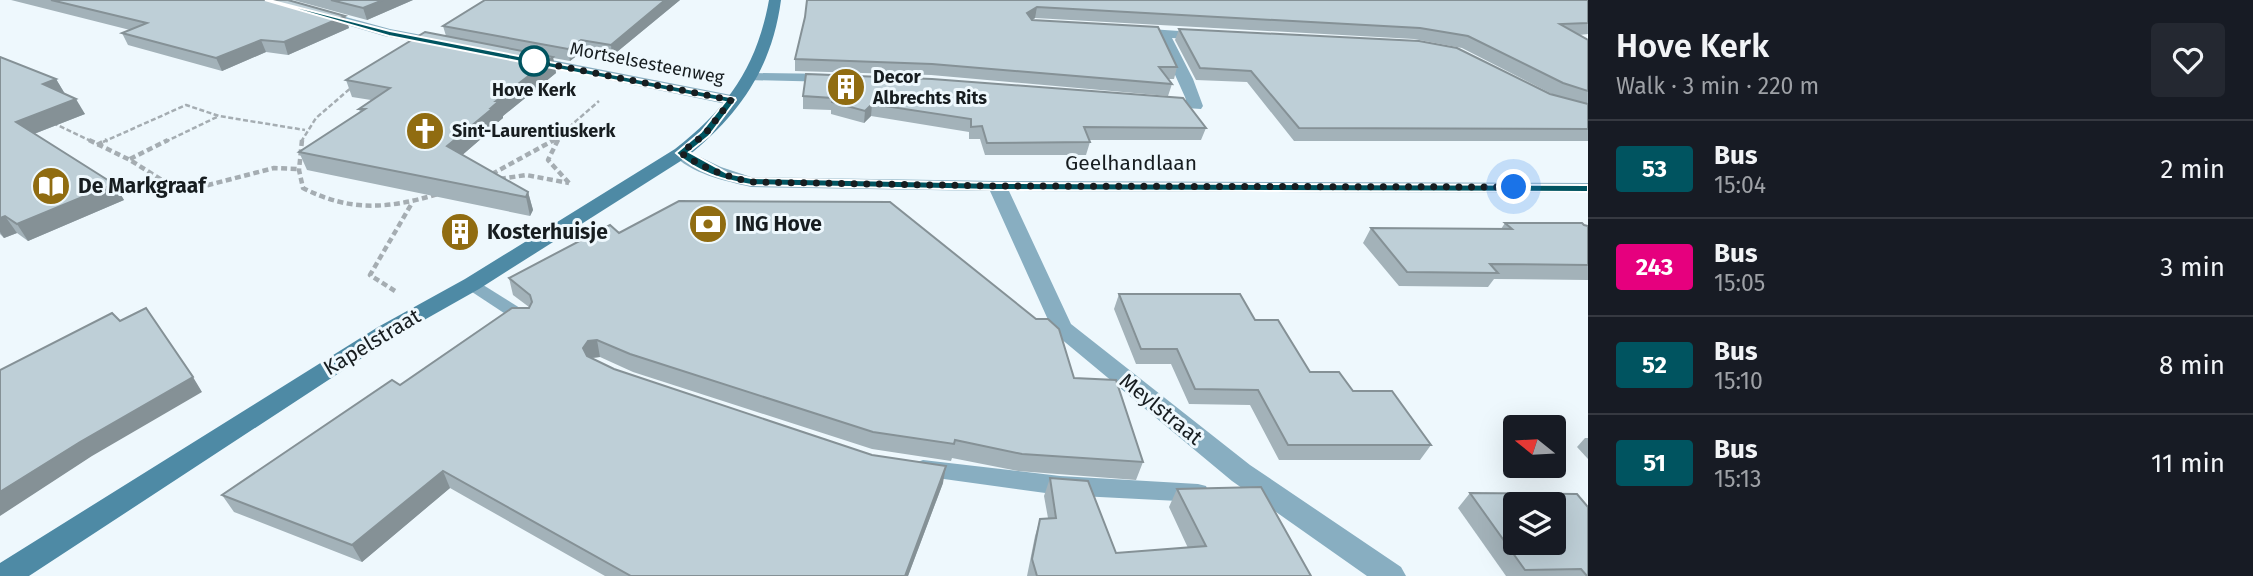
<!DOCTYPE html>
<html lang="en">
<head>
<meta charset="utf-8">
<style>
	:root { --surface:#171b24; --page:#242831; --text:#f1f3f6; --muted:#9ea1a6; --line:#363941 }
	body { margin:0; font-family:"Fira Sans",sans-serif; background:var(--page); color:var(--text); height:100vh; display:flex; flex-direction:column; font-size:26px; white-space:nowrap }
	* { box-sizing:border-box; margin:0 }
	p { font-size:23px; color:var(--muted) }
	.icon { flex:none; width:38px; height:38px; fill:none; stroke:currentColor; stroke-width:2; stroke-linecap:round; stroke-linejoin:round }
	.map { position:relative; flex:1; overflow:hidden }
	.details { display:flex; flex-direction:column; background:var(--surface); width:665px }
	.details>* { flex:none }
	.badge { padding:0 14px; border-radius:5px; font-size:24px; line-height:46px }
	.needle { width:46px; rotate:288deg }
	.fabs { position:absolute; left:1503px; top:415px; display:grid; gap:14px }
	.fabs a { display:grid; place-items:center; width:63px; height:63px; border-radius:7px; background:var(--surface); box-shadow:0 7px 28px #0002; font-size:35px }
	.you { position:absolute; width:35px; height:35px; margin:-18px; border:5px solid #fff; border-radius:50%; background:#1a73e8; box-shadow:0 0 0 10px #1a73e833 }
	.map>.badge { position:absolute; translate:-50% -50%; box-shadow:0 0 0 4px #fff }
	.round { display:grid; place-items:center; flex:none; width:74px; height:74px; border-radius:7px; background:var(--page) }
	.overview { display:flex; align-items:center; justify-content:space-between; height:119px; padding:0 28px }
	h1 { font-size:33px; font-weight:600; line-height:52px }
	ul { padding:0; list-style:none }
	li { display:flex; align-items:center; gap:21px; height:98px; padding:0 28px; border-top:2px solid var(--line) }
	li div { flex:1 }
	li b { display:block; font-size:26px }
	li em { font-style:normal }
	li .badge { min-width:77px; font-weight:700; text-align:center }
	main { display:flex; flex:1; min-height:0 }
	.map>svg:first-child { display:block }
</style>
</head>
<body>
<main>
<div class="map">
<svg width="1588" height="576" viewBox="0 0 1588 576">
	<rect width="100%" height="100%" fill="#eef8fd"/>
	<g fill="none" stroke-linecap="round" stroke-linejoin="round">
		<g stroke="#a5adb2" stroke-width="2.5" stroke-dasharray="5 2.5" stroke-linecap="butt">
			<polyline points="53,123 93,142"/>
			<polyline points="103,142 186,105 219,116 305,130"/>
			<polyline points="165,142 219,116"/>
			<polyline points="301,142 316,118 352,87"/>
			<polyline points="552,142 599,101"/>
			<polyline points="557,142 559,139"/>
		</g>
		<g stroke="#a5adb2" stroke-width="4.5" stroke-dasharray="6 3.5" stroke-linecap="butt">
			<polyline points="89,140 130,160 181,192 274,168 297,169"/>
			<path d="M302,140L299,170L303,188C350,212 388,209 438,194"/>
			<polyline points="558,140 548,160 569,183"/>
			<polyline points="97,145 107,140"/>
			<polyline points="130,159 168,140"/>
			<polyline points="492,174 554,140"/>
			<polyline points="500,179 526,175 569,183"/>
			<polyline points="395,291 370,275 412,203"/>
		</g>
		<g fill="#88aec1" fill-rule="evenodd">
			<polygon points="472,278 531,315 534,319 531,323 519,323 466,288 463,284 466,280"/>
			<polygon points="923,460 1060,476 1198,484 1206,486 1209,493 1206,500 1198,502 1060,495 915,475 912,469 915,463"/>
		</g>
		<g fill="#88aec1" fill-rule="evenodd">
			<polygon points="263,0 283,0 390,29 448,40 450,43 443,47 384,36"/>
			<polygon points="1135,28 1209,33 1209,39 1204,40 1172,38 1193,79 1203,106 1201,109 1157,106 1155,103 1157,100 1186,100 1185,97 1158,37 1130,35 1130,29"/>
			<polygon points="526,55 731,95 739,100 731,105 521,62 519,59 521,56"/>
			<polygon points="752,73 834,74 841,78 834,82 747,80 745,77"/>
			<path d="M681,148L721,167L751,177L997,181L1588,183V193L1009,191L1071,324L1250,465L1401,567L1406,576H1367L1232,481L1054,333L990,191L751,187C726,181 690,174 672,153Z"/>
		</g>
		<path fill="#4e8aa5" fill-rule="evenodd" d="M769,0H781C772,68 740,114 687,157L479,289L394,337L29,576H0V563L378,327L465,279L675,149C728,108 757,66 769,0Z"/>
	</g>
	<g fill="#a3b2b9">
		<polygon points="11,0 288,0 345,16 349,28 288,55 266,52 222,71 128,45 122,33 130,30"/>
		<polygon points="293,0 413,0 367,20"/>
		<polygon points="485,0 680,0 612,56 583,51 570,61 553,58 556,73 503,116 503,118 497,123 497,125 462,155 528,192 533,210 530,216 307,170 299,152 360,112 359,109 371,100 352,97 346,80 446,36 443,26"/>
		<polygon points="807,0 1588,0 1588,34 1579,35 1588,40 1588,141 1294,141 1247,82 1196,80 1175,40 1179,29 1556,96 1462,48 1414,39 1035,18 1033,20 1177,67 1174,79 1168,79 1172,84 1168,96 931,75 795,71 795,59 805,17"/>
		<polygon points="0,57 56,79 65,94 85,114 34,134 114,184 124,200 28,241 17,233 4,238 0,234"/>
		<polygon points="806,74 1206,128 1201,140 1089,140 1090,142 1086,155 985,155 980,139 969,139 969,132 871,116 864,123 831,114 831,110 803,109 803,96"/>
		<polygon points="1505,223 1588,226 1588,280 1494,279 1488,287 1399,286 1363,243 1371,228 1501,229"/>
		<polygon points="619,233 1074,378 1143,462 1136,480 1018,471 952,458 951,461 872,449 633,372 600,357 592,358 614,369 943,483 908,576 605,576 450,488 362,562 234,512 222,495 400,385 529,307 513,295 509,278"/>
		<polygon points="1119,294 1255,320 1310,372 1353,391 1431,445 1420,460 1279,460 1250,405 1189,404 1171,364 1136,364 1114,309"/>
		<polygon points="1585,438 1588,438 1588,459 1577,447"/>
		<polygon points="1050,478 1116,553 1188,548 1169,507 1177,489 1311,576 1027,576 1035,536 1040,519 1048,518 1044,496"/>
		<polygon points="1470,493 1588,507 1588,576 1506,576 1458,508"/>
	</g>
	<g fill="#859196">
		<polygon points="383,0 413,0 367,20 363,8"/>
		<polygon points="665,0 680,0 612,56 611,45"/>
		<polygon points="1037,7 1035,18 1025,24 1027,13"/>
		<polygon points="345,16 349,28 288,55 284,42"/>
		<polygon points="261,40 266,52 222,71 216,58"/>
		<polygon points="581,40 583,51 570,61 568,49"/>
		<polygon points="553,57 556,73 503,116 503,118 497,123 497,125 452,164 447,146 491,108 496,101"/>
		<polygon points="56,79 65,94 43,84"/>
		<polygon points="76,99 85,114 26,137 16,122"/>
		<polygon points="872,104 871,116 864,123 865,111"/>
		<polygon points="114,184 124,200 28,241 17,224"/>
		<polygon points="528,192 533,210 530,216 526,197"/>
		<polygon points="5,216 17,233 4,238 0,232 0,218"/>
		<polygon points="597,340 600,357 591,358 587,365 583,348 588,341"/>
		<polygon points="193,377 202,392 92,456 0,516 0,492 80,442"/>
		<polygon points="946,466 943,483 908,576 905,576"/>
		<polygon points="443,471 450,488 362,562 352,545"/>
	</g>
	<g fill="#becfd7" stroke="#859196" stroke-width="2" fill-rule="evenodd">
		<polygon points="51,0 288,0 345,16 284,42 261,40 216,58 122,33 147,23"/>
		<polygon points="331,0 383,0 363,8"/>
		<polygon points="485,0 665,0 611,45 581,40 568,49 443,26"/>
		<polygon points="807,0 1588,0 1588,23 1560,24 1588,40 1588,91 1563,83 1468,36 1420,28 1037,7 1027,13 1032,20 1158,27 1177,67 1159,67 1172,84 932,64 795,59 805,17"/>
		<polygon points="1179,29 1419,41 1457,48 1550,94 1588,104 1588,129 1299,128 1251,71 1200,68"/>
		<polygon points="425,32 553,57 496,101 499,101 491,108 493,108 447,146 528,192 526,197 299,152 365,109 359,109 390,88 346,80"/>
		<polygon points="0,57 56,79 43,84 76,99 16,122 114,184 17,224 5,216 0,218"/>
		<polygon points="806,74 932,79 1183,98 1206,128 1084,127 1090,142 987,143 982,126 971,127 971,119 872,104 865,111 832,102 832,98 803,96"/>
		<polygon points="679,201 890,202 1036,319 1048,319 1059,329 1074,378 1116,380 1143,462 1022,454 955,440 954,444 873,432 630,354 597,340 588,341 583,348 587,356 614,369 872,455 946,466 905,576 631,576 443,471 352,545 222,495 392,380 400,385 512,308 529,308 532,302 530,295 509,278 610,225 619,233"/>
		<polygon points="1505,223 1582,223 1584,225 1588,226 1588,265 1490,264 1498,273 1407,272 1371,228 1512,229"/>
		<polygon points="1119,294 1240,294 1255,320 1278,320 1310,372 1339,372 1353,391 1392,391 1431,445 1288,445 1258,390 1195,389 1177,349 1141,349"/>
		<polygon points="146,308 193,377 80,442 0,492 0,370 112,313 120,321"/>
		<polygon points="1050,478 1088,481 1116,553 1206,546 1177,489 1261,487 1311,576 1037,576 1032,559 1040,519 1056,518"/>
		<path d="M1470,493L1577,494L1588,507V576H1587L1581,569L1525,570ZM1516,504H1554V542H1516Z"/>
	</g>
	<path fill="#005460" stroke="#fff" stroke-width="2" d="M265,0H269L390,31L735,98L736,100L709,136L689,152L727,173L751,178L997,183L1588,185V192L997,190L751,185C724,180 697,173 676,153L701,132L725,102L389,36Z"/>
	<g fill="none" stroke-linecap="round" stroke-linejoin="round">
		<path stroke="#171d20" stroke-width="7" stroke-dasharray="0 12.6" d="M534,61L731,100L705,134L681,153C704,168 724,176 751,182L997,186L1514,187"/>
	</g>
	<defs>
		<symbol id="building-disc" viewBox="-11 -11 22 22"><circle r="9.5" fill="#906c11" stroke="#eef8fd"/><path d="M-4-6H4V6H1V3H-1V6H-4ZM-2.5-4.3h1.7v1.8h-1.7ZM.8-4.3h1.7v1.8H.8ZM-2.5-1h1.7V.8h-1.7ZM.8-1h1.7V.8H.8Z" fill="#fff"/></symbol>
		<symbol id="church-disc" viewBox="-11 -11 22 22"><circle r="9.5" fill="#906c11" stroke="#eef8fd"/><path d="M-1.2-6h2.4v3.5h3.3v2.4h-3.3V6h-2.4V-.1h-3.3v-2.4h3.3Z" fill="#fff"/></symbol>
		<symbol id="library-disc" viewBox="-11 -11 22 22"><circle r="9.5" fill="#906c11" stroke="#eef8fd"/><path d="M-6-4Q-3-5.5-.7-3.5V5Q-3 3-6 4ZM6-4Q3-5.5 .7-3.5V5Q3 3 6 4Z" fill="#fff"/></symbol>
		<symbol id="bank-disc" viewBox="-11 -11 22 22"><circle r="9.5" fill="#906c11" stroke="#eef8fd"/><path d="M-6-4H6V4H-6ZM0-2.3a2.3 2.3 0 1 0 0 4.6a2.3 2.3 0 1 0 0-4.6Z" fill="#fff"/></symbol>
	</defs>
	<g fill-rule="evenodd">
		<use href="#building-disc" x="824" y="65" width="44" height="44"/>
		<use href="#church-disc" x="403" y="109" width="44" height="44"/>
		<use href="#library-disc" x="29" y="164" width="44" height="44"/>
		<use href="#bank-disc" x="686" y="202" width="44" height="44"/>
		<use href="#building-disc" x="438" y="210" width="44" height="44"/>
	</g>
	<circle fill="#fff" stroke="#005460" stroke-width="3.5" cx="534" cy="61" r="14"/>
	<g text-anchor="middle" stroke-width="6" stroke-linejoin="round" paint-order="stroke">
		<g font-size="18" fill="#171d20" stroke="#eef8fd">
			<text transform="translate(647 63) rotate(11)" y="6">Mortselsesteenweg</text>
		</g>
		<g font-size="18" font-weight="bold" fill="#171d20" stroke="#eef8fd" text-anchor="start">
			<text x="873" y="83">Decor<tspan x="873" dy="21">Albrechts Rits</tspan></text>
			<text x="452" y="137">Sint-Laurentiuskerk</text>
		</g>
		<g font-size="18" font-weight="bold" fill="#171d20" stroke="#eef8fd">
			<text x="534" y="96">Hove Kerk</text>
		</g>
		<g font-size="21" fill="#171d20" stroke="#eef8fd">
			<text x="1131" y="170">Geelhandlaan</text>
			<text transform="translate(372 342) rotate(-31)" y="7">Kapelstraat</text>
			<text transform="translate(1161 409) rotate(39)" y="7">Meylstraat</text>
		</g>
		<g font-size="21" font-weight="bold" fill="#171d20" stroke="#eef8fd" text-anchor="start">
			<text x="78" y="193">De Markgraaf</text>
			<text x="735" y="231">ING Hove</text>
			<text x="487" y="239">Kosterhuisje</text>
		</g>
	</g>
</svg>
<div class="fabs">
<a><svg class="needle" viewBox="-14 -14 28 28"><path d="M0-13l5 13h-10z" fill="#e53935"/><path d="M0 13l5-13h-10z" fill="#9ea1a6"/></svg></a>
<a><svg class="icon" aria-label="layers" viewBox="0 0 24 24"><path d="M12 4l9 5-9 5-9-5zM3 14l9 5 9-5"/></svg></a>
</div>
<div class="you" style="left:1514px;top:187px"></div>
</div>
<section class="details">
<div class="overview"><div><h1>Hove Kerk</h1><p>Walk · 3 min · 220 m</p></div><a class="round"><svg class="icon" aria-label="heart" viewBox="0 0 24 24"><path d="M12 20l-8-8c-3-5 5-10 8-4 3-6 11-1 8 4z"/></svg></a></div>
<ul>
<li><span class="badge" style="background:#005460;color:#fff">53</span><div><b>Bus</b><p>15:04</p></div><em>2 min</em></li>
<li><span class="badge" style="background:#e6007e;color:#fff">243</span><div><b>Bus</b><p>15:05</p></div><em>3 min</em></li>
<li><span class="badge" style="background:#005460;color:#fff">52</span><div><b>Bus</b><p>15:10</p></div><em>8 min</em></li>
<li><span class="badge" style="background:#005460;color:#fff">51</span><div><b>Bus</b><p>15:13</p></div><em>11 min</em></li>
</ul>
</section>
</main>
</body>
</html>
